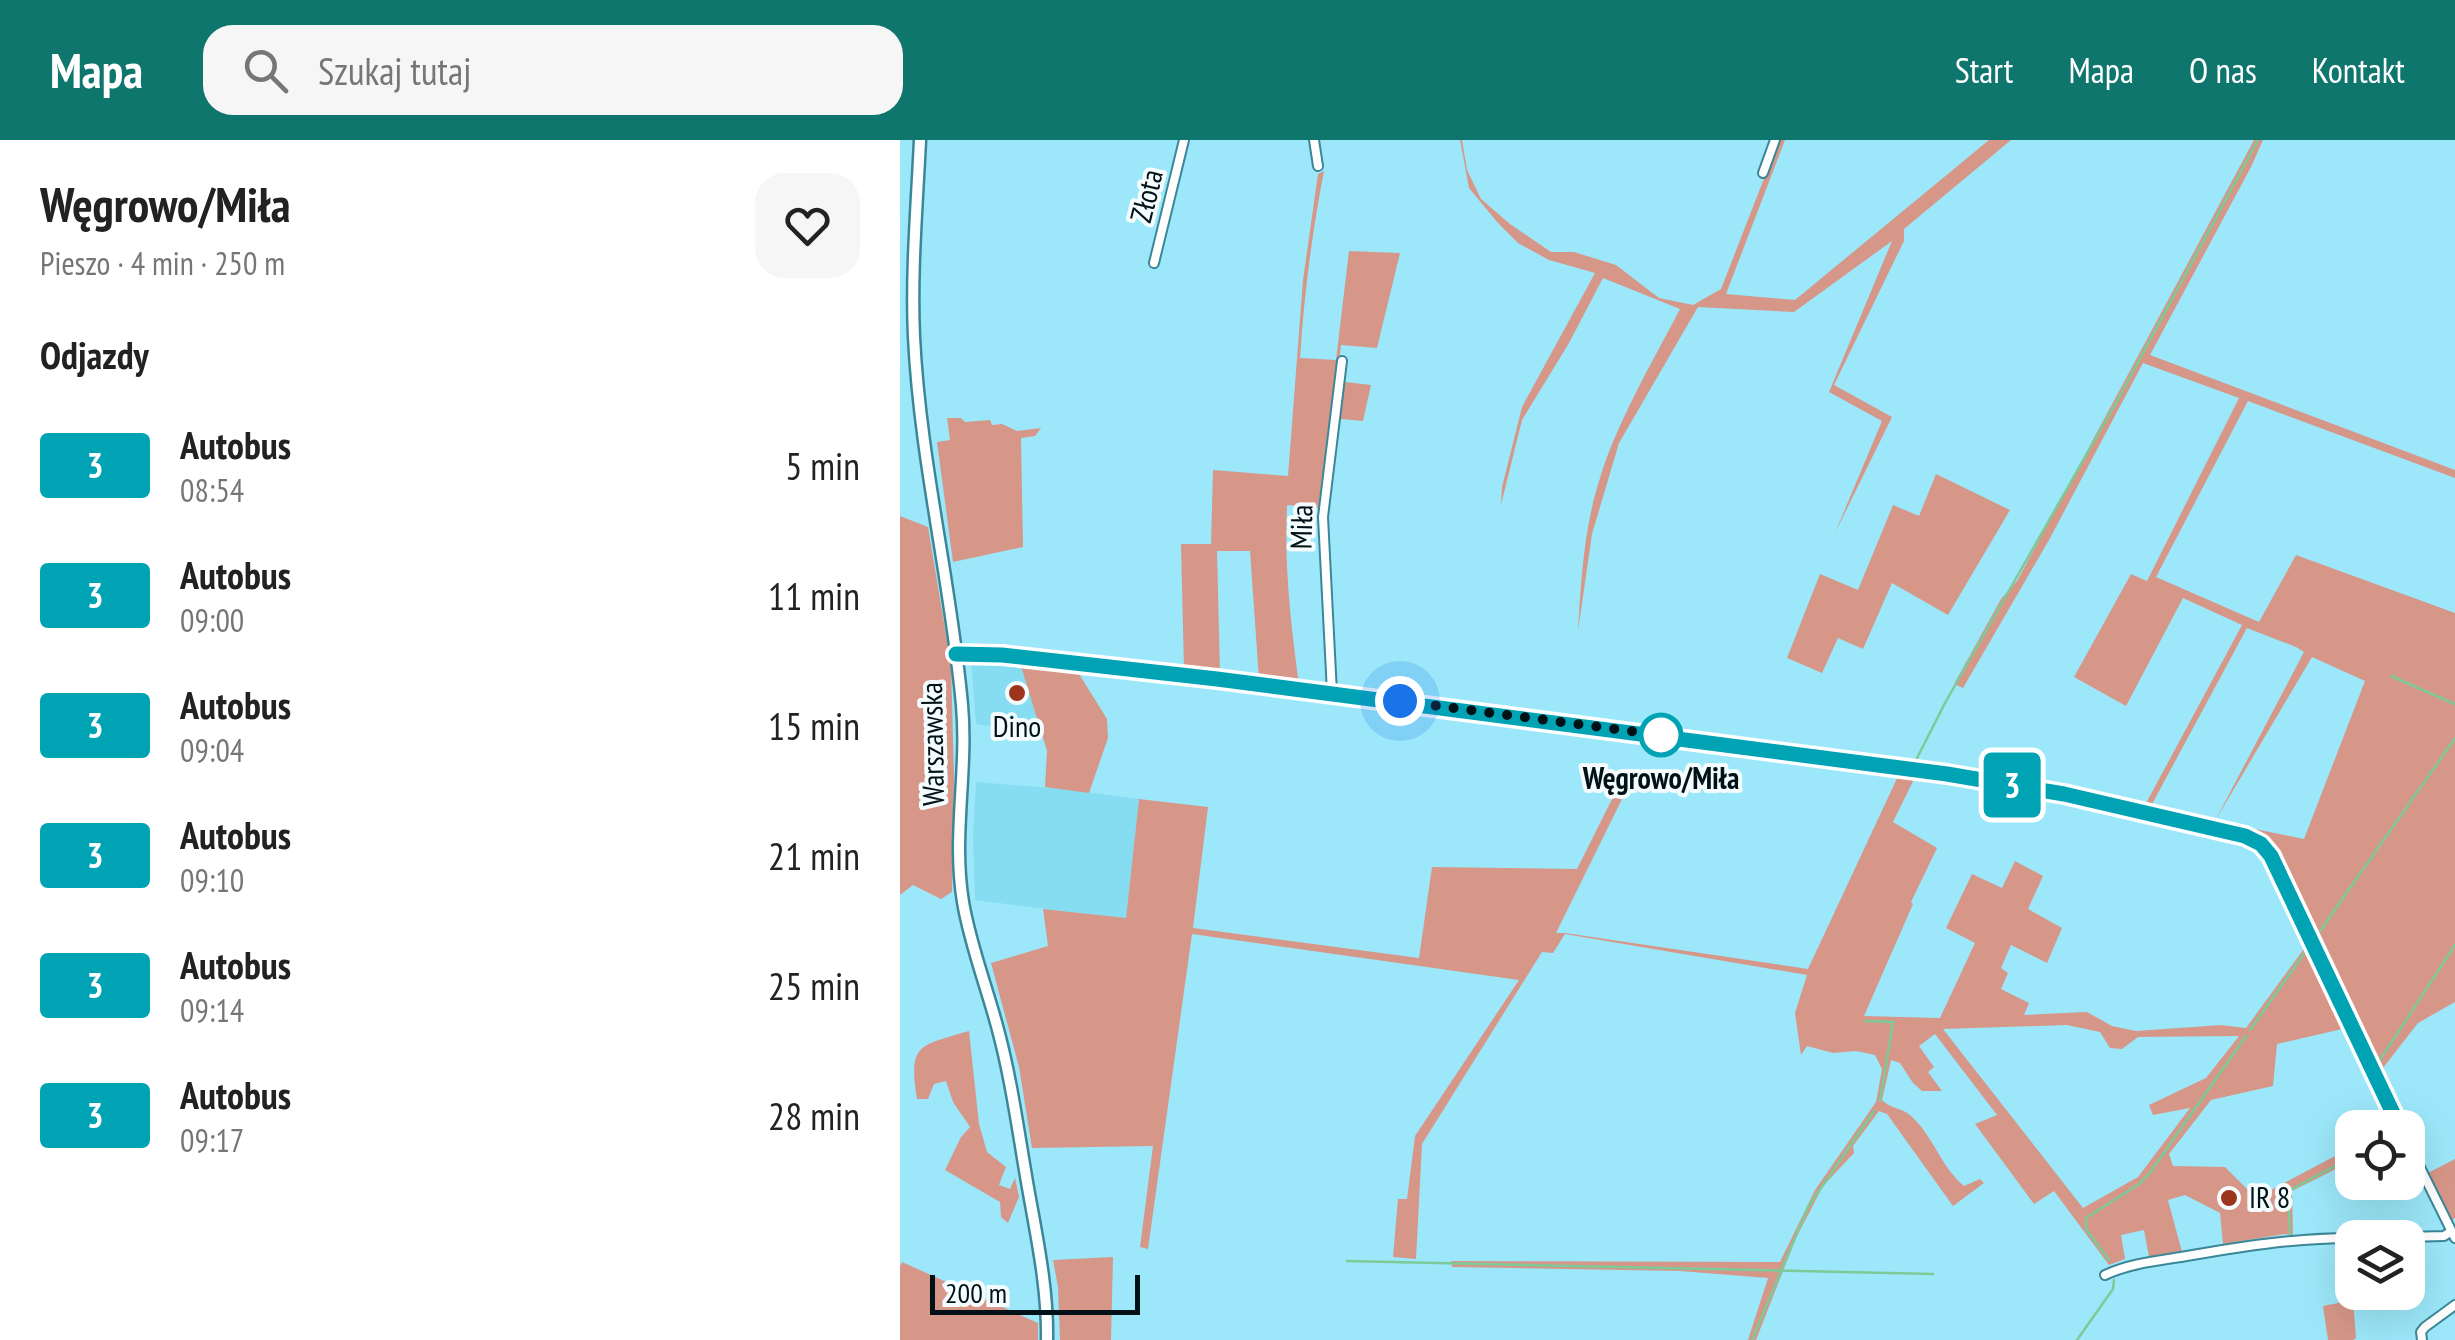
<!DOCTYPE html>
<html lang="pl">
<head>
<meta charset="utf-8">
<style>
	:root { --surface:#fff; --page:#f6f6f6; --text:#222; --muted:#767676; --accent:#0f766e }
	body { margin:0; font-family:"PT Sans Narrow",sans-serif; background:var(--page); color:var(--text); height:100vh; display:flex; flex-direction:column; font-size:38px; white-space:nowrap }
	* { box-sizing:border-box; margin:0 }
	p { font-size:32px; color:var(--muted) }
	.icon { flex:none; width:55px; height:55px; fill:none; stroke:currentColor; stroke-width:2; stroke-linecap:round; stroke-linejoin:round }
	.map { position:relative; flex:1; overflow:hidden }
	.side { display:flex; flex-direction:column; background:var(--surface); width:900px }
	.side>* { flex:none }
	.badge { padding:0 20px; border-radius:8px; font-size:35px; line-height:65px }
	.controls { position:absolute; left:1435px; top:970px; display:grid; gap:20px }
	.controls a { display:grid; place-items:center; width:90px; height:90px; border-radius:20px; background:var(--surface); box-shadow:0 10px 40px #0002; font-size:50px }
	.scale { position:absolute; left:30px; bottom:25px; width:210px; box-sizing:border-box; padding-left:10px; border:5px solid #001217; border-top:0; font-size:28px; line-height:35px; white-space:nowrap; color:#001217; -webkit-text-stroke:8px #f5fcfe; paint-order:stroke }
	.you { position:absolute; width:50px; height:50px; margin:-25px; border:8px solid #fff; border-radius:50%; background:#1a73e8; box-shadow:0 0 0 15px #1a73e833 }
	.map>.badge { position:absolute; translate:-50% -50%; box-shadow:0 0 0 5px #fff }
	h2 { padding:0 40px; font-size:38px; line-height:90px }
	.round { display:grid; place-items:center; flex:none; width:105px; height:105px; border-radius:30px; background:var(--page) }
	.head { display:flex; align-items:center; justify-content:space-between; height:170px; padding:0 40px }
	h1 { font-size:48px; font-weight:800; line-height:75px }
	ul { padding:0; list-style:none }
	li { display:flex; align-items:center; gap:30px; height:130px; padding:0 40px }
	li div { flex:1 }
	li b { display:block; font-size:38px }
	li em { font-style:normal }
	li .badge { min-width:110px; font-weight:700; text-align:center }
	header { display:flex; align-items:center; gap:60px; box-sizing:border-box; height:140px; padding:0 50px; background:var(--accent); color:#fff }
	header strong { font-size:48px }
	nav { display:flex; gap:55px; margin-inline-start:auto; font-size:35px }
	.search { width:700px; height:90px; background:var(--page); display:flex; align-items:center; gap:25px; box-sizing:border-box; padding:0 35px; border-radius:30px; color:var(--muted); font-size:38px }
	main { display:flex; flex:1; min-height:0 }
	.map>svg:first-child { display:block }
</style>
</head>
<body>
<header>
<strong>Mapa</strong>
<div class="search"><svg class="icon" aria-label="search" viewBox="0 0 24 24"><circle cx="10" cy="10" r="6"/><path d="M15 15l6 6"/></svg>Szukaj tutaj</div>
<nav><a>Start</a><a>Mapa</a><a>O nas</a><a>Kontakt</a></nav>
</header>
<main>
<section class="side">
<div class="head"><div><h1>Węgrowo/Miła</h1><p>Pieszo · 4 min · 250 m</p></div><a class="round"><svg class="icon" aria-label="heart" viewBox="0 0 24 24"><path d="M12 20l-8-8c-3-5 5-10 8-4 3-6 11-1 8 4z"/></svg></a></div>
<h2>Odjazdy</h2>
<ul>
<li><span class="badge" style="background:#00a3b4;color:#fff">3</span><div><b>Autobus</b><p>08:54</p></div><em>5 min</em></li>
<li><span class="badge" style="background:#00a3b4;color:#fff">3</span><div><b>Autobus</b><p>09:00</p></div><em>11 min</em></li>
<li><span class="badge" style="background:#00a3b4;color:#fff">3</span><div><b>Autobus</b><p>09:04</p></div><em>15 min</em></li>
<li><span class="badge" style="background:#00a3b4;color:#fff">3</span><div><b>Autobus</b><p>09:10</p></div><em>21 min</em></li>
<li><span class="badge" style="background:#00a3b4;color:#fff">3</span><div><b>Autobus</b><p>09:14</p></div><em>25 min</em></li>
<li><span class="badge" style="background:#00a3b4;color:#fff">3</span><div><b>Autobus</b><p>09:17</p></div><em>28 min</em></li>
</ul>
</section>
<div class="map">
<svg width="1555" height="1200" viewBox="0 0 1555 1200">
	<rect width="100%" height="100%" fill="#9ce8fa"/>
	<g fill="#86dcf1">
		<polygon points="71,519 120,523 142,593 76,584"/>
		<polygon points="76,642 163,649 239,659 226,779 75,760 73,695"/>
	</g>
	<g fill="#d69788" fill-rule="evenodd">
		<path d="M560,0H562L567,30L581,59L610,84L651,112H674L716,125L759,158L793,165L821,149L879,0H885L826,154L895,160L1089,0H1111L1004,89V101L934,245L992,277L935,393L982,281L929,252L992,101L894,172L798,167L719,303L692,394L678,491C681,440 684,387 700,338C717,282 753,221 780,169L703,138L669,203L622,280L601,365L602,347L622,267L695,133L649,120L618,103L598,83L569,48Z"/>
		<polygon points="1354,0 1363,0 1351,27 1250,215 1555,330 1555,338 1348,261 1256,437 1359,482 1396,415 1555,473 1555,862 1518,883 1479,933 1415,805 1383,730 1370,709 1345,687 1404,699 1465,541 1412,517 1315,681 1404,512 1396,507 1347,488 1251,666 1244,667 1342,485 1283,458 1226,566 1174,537 1231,434 1247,441 1339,258 1243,223 1149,400 1063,548 1054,544 1101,459 1117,441"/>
		<path d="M424,31C412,93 404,155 400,218L436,220L449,111L500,113L477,208L441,205L437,241L471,245L463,281L431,278L418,368L387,365C384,426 391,485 399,545L359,539L350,411H317L320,534L284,529L281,404H311L313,330L388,336L403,140L418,34Z"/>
		<polygon points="47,278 61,278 65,282 90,280 92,285 102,284 117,291 141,288 135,296 121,298 123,407 53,422 37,302 50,300"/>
		<polygon points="1036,334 1110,370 1048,475 992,443 963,509 938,498 922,533 887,518 920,434 958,450 993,365 1019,376"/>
		<polygon points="0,376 28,387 51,525 54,636 52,752 41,759 13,745 0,755"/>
		<polygon points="120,523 176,529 207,579 208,598 189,653 145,647 147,611"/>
		<path d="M1000,632L1016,635L993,682L1037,708L1011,762L1013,764L964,876L1040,878L1075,803L1046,788L1072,734L1102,748L1115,721L1143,736L1128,769L1162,788L1147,823L1111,805L1101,828L1108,833L1101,849L1129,863L1124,875L1187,872L1212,886L1236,891L1321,885L1346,888L1406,806L1443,879V888L1449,889L1496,987H1479L1483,975L1442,889L1377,904L1373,946L1311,960L1269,1014L1273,1026L1325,1027L1356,1058L1452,1007V1021L1392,1051L1393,1095L1385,1094L1323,1104L1320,1073L1285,1055L1268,1060L1282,1112L1249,1117L1244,1090L1221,1095L1225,1119L1209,1125L1154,1051L1134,1064L1075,984L1097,975L1035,894L1019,906L1034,927L1028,932L1042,951H1022L1013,943L1000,923L991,920L982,960C991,969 1002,968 1010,975C1033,995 1041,1027 1064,1046L1080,1039L1084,1043L1053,1066L987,974L979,971L953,1006L954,1013L923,1046L896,1098L856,1200H848L868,1138L780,1131L552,1127L551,1121L880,1122L915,1050L976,962L982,929L975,915L956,911L933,913L907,906L901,915L895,873L907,835L665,794L653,813L642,812L522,1004L516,1119L493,1117L498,1059H507L515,996L619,840L292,794L248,1109L240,1107L253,1006L132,1008L119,927L91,823L148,806L143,769L226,778L239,659L308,667L293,788L519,818L532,727L677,729L714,655L725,653L656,793H665L908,829ZM1167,885L1200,892L1210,908L1222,909L1238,897L1339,896L1306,938L1249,965L1253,975L1290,968L1238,1037L1183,1068L1043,889Z"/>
		<path d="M69,891L79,984L87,1012L106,1027L99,1045L110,1049L115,1038L119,1057L108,1083L101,1077L100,1062L45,1030L61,997L70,987L53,962L46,941L34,944L28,959H17C8,903 19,906 69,891Z"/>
		<polygon points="1555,1019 1555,1078 1550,1081 1526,1034"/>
		<polygon points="213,1117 211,1200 160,1200 158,1147 153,1120"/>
		<polygon points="2,1122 138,1183 138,1200 0,1200 0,1126"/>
		<polygon points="1453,1160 1456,1198 1453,1200 1428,1200 1423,1166"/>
	</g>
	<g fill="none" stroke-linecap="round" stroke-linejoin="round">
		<g stroke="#7dc997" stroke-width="2.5">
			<polyline points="1491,536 1555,564"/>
			<polyline points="1015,622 1045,563 1217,261 1358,0"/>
			<polyline points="1415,798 1555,598"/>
			<polyline points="965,881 993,882 980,961"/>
			<polyline points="1350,890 1406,811"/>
			<path d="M1450,893C1460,917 1488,964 1487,988"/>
			<polyline points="1476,926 1555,805"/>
			<polyline points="1390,1095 1388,1051 1452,1017"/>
			<polyline points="1333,1104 1381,1097"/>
			<polyline points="1209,1120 1186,1089 1186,1078 1239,1044 1249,1034 1346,896"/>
			<polyline points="447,1121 1033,1134"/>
			<polyline points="852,1200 908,1067 974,971"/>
			<polyline points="1177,1200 1213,1149 1214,1140"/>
		</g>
		<defs>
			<g id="minor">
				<polyline points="414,0 418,26"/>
				<polyline points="863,33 875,0"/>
				<polyline points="254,123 284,0"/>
				<polyline points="56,514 73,513 102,515 500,561 1047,634 1164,654 1345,696 1361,704 1371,716 1500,988"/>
				<polyline points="432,553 423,377 442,221"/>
				<polyline points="1508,1003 1555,1098"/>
				<polyline points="1469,1098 1544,1096 1550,1092"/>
				<path d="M1205,1135C1228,1124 1255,1121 1281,1117C1338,1107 1394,1098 1452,1098"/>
				<polyline points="1522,1200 1521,1192 1525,1187 1555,1165"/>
			</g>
			<path id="secondary" d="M20,0C17,65 11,132 14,197C20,321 51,442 62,565C68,631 52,696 63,762C70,804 86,845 97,886C111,937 118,990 127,1042C136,1094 148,1147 147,1200"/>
		</defs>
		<use href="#minor" stroke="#3b8798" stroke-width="12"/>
		<use href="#secondary" stroke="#3b8798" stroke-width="15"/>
		<use href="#minor" stroke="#fff" stroke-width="8"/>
		<use href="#secondary" stroke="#fff" stroke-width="10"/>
	</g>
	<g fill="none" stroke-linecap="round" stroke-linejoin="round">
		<defs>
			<polyline id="line" points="56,514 102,515 317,539 1047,634 1164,654 1345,696 1361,704 1371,716 1500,988"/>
		</defs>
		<use href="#line" stroke="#fff" stroke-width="22"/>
		<use href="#line" stroke="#00a3b4" stroke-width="15"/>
		<polyline stroke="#001217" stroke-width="10" stroke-dasharray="0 18" points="500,561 761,595"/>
	</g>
	<g fill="#9d351c" stroke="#f5fcfe" stroke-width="4">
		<circle cx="117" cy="553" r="10"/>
		<circle cx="1329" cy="1058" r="10"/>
	</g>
	<circle fill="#fff" stroke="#00a3b4" stroke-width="5" cx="761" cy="595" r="20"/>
	<g text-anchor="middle" stroke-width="8" stroke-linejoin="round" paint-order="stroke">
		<g font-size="30" fill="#001217" stroke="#f5fcfe">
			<text transform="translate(247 56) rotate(-76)" y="10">Złota</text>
			<text transform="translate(402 387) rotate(-89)" y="10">Miła</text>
			<text transform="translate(33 604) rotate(-91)" y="10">Warszawska</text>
		</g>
		<g font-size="30" fill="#001217" stroke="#f5fcfe">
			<text x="117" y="597">Dino</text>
			<text x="1349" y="1068" text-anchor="start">IR 8</text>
		</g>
		<g font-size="30" font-weight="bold" fill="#001217" stroke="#f5fcfe">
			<text x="761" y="649">Węgrowo/Miła</text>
		</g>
	</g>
</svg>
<div class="controls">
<a><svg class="icon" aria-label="locate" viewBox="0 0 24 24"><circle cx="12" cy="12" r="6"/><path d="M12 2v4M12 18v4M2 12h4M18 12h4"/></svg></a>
<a><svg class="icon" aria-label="layers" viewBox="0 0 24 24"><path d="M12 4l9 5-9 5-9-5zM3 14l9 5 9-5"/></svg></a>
</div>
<div class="scale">200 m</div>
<div class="you" style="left:500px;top:561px"></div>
<b class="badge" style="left:1112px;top:645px;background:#00a3b4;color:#fff">3</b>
</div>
</main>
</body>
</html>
